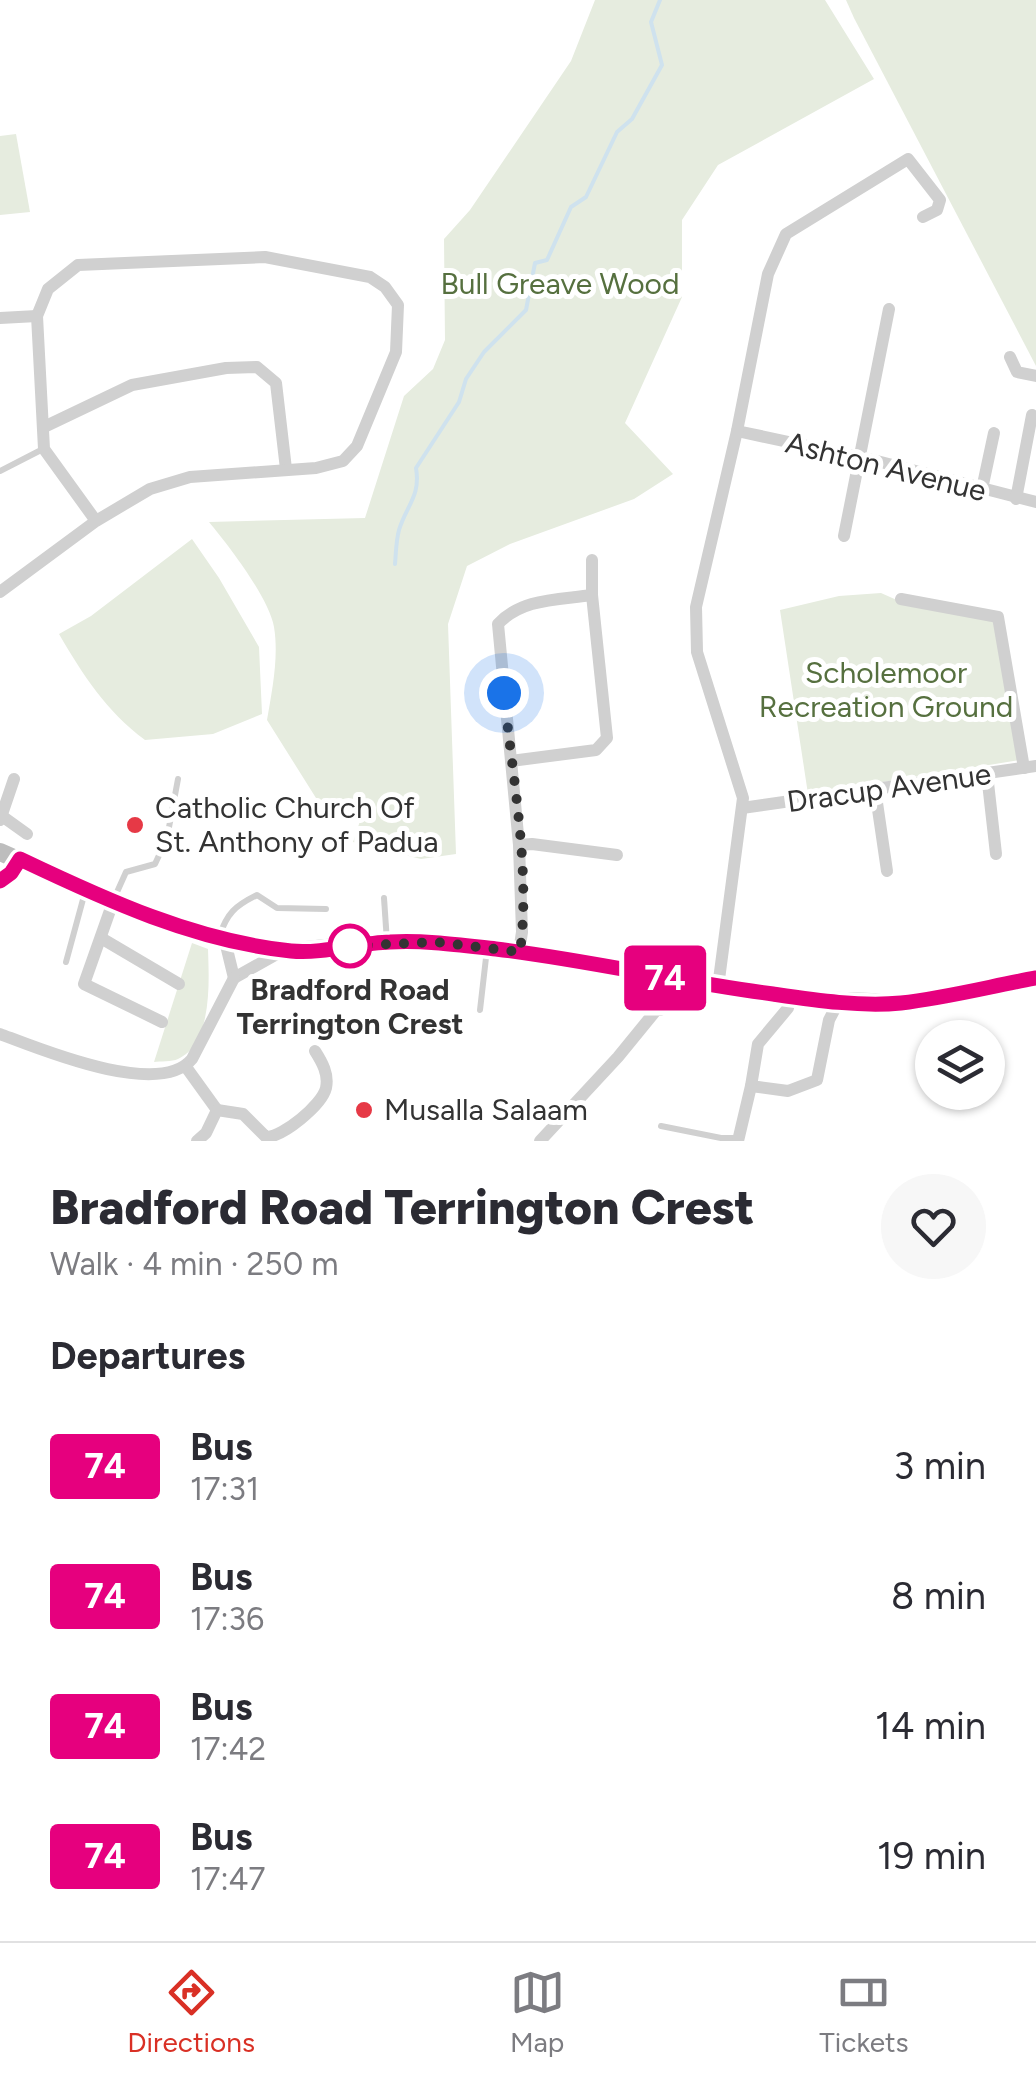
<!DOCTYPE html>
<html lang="en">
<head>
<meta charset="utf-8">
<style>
	:root { --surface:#fff; --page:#f7f7f7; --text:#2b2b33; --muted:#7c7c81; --line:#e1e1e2; --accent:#d93025 }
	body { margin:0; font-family:Figtree,sans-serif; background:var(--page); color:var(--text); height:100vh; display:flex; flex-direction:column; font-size:38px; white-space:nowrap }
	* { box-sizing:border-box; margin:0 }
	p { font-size:32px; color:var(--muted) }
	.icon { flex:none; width:55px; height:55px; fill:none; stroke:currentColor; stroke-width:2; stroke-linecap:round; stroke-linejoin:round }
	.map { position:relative; height:1141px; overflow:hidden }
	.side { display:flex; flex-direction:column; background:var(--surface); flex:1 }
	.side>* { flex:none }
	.badge { padding:0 20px; border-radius:8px; font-size:35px; line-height:65px }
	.tools { position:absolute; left:915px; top:1020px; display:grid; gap:20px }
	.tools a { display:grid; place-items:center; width:90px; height:90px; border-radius:50%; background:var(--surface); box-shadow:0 2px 8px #0004; font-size:50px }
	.you { position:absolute; width:50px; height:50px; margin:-25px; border:8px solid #fff; border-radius:50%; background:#1a73e8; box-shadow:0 0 0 15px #1a73e833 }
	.map>.badge { position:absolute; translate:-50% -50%; box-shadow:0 0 0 5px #fff }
	h2 { padding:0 50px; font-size:38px; line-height:90px }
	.round { display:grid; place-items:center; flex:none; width:105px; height:105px; border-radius:52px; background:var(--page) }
	.overview { display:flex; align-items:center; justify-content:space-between; height:170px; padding:0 50px }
	h1 { font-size:48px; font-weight:800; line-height:75px }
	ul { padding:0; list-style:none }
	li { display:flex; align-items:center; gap:30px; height:130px; padding:0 50px }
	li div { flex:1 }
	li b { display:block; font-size:38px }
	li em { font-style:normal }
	li .badge { min-width:110px; font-weight:700; text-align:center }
	.tabs { display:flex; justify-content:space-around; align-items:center; height:140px; border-top:2px solid var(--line); background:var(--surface); font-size:28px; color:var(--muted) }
	.tabs a { display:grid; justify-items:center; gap:5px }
	.tabs .selected { color:var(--accent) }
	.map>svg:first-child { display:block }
</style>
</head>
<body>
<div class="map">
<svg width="1036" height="1141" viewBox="0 0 1036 1141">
	<rect width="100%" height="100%" fill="#fff"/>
	<g fill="#e6ecdf">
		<path d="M595,0H825L874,79L718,165L682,220V297L625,423L673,474L634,499L510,544L467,566L448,624L456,854L421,859L353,842L360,821L316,798L267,720C272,691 279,657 274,627C269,598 229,546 209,522L365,518L404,396L433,369L445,340L444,239L470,210L571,61Z"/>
		<polygon points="846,0 1036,0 1036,366 854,18"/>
		<polygon points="16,134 30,212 0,215 0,136"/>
		<path d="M192,539L219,578L259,647L262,714L213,734L145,740C106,711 83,675 59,634L91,616Z"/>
		<polygon points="881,593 899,601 996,620 1020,760 808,794 780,610 839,596"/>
		<path d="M192,943L208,949C209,980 213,1043 178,1059C172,1062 160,1061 154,1062Z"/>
	</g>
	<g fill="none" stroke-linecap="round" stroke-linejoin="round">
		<path stroke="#cfe2ee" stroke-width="4" d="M395,564C396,553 396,541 399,530C406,506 421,496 416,468L459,402L466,379L484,352L526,310L535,263L547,260L571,207L586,197L617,132L632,119L662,65L651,22L660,0"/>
		<g stroke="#d0d0d0" stroke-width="6">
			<polyline points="0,471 43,449"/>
			<polyline points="384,898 387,942"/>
			<polyline points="113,901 126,872 155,864 167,838 178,779"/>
			<path d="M219,937C227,913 235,906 257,895L277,908L326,909"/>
			<polyline points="66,962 85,892"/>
			<polyline points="480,1010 487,949"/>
			<polyline points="661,1126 721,1138 738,1138"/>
		</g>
		<g stroke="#d0d0d0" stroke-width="12">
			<polyline points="0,318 37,316"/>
			<polyline points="1010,357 1017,372 1036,376"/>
			<polyline points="44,427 132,385 226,368 257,367 276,383 286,469"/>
			<polyline points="737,431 873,460 1036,502"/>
			<polyline points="982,489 994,433"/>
			<polyline points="1016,499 1032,415"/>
			<polyline points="844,536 889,309"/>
			<polyline points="0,592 96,521 150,489 190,477 316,468 343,461 357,446 396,352 398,305 385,287 370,277 265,257 78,265 48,289 37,316 44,449 96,521"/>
			<polyline points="901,599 998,617 1024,768"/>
			<polyline points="511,761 596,750 607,738 592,595 592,560"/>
			<polyline points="987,774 996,854"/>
			<polyline points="875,789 887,871"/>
			<polyline points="742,808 1036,766"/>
			<polyline points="2,816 27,834"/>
			<polyline points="0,820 14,779"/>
			<polyline points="519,845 532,844 617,855"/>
			<polyline points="0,881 11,873 20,859"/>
			<polyline points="113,902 84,984 162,1022"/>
			<polyline points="101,938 179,984"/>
			<polyline points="225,941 234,978 284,950"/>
			<path d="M519,952L522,932L519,845L498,624C522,598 558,600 592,595"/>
			<polyline points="718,987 743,798 697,652 696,607 737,431 768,274 786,234 908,159 940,200 937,210 923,217"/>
			<polyline points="789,996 788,1008 758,1044 751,1086 788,1091 817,1080 829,1020 839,1001"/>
			<polyline points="660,1010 710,987"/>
			<path d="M0,1034C40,1049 159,1099 192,1059L234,978"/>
			<polyline points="186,1067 217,1110 206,1133 197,1141"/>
			<path d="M217,1110L243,1114L266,1137C283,1137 322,1105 326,1088C329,1074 322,1062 315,1051"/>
			<polyline points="540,1141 618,1057 680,981"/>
			<polyline points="738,1141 751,1086"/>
		</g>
		<polyline stroke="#bdbdbd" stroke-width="18" points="0,852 113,902 199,933 225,941 296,951 387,942 435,942 519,952 712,986 813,1000 900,1003 1036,978"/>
	</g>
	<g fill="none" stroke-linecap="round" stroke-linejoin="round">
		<defs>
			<path id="line" d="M0,881L11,873L20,859C106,900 195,941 291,951C323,954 358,943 390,942C425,940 460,945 496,949C588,960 680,982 773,994C814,1000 860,1007 901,1003C946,998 992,986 1036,978"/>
		</defs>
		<use href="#line" stroke="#fff" stroke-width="22"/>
		<use href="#line" stroke="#e6007e" stroke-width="15"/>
		<path stroke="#333" stroke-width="10" stroke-dasharray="0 18" d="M350,946L436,942L520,952C531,870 512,775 504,693"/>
	</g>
	<g fill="#e63946" stroke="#fff" stroke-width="4">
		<circle cx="135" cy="825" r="10"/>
		<circle cx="364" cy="1110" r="10"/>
	</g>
	<circle fill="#fff" stroke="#e6007e" stroke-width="5" cx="350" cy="946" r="20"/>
	<g text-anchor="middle" stroke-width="10" stroke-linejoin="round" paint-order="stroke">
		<g font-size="30" fill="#56703f" stroke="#fff">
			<text x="560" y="294">Bull Greave Wood</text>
			<text x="886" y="683">Scholemoor<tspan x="886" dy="34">Recreation Ground</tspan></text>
		</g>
		<g font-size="30" fill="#333" stroke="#fff">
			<text transform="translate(886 467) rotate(14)" y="10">Ashton Avenue</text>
			<text transform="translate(889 788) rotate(-8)" y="10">Dracup Avenue</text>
		</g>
		<g font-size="30" fill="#333" stroke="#fff" text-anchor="start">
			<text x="155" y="818">Catholic Church Of<tspan x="155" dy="34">St. Anthony of Padua</tspan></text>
			<text x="384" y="1120">Musalla Salaam</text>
		</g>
		<g font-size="30" font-weight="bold" fill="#333" stroke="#fff">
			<text x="350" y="1000">Bradford Road<tspan x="350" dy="34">Terrington Crest</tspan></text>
		</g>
	</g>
</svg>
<div class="tools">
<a><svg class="icon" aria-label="layers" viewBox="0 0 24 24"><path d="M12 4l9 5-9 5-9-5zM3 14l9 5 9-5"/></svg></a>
</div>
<div class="you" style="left:504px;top:693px"></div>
<b class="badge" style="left:665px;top:978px;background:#e6007e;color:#fff">74</b>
</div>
<section class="side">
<div class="overview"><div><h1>Bradford Road Terrington Crest</h1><p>Walk · 4 min · 250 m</p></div><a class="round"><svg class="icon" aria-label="heart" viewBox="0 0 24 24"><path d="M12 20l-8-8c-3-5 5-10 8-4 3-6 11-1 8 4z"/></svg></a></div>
<h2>Departures</h2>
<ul>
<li><span class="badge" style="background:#e6007e;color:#fff">74</span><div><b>Bus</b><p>17:31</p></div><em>3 min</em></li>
<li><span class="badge" style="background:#e6007e;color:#fff">74</span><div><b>Bus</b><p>17:36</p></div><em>8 min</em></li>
<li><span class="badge" style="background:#e6007e;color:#fff">74</span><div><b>Bus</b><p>17:42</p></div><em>14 min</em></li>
<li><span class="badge" style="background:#e6007e;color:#fff">74</span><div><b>Bus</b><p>17:47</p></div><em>19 min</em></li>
</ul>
</section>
<nav class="tabs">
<a class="selected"><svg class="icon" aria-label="directions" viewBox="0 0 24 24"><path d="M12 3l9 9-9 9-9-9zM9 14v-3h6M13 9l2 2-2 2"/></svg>Directions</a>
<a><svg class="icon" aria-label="map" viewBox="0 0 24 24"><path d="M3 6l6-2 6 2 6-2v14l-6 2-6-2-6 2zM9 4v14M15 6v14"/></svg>Map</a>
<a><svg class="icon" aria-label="tickets" viewBox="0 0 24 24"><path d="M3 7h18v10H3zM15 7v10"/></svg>Tickets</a>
</nav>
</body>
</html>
